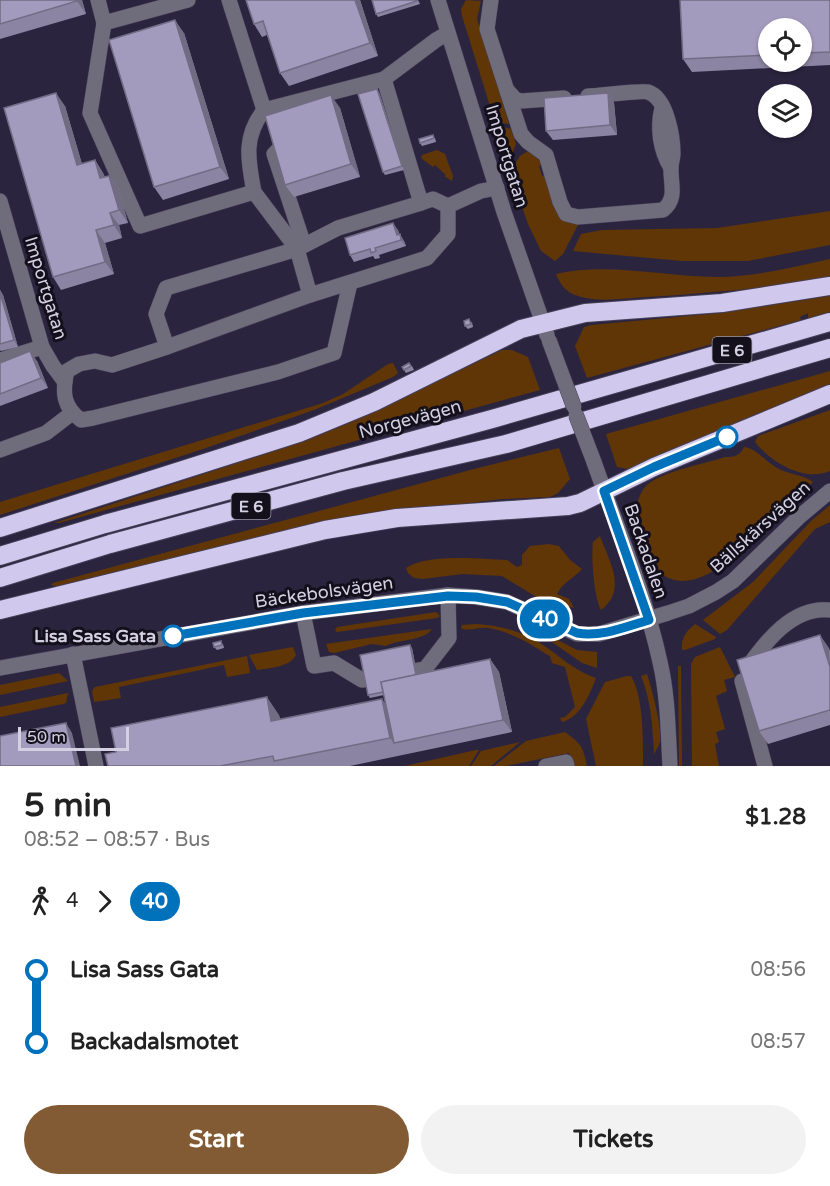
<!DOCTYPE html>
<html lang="en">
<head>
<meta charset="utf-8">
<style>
	:root { --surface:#fff; --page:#f2f2f2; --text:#222; --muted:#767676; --accent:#825b34 }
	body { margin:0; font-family:"Varela Round",sans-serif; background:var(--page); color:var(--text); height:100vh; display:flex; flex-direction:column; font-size:22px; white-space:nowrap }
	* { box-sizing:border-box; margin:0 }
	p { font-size:20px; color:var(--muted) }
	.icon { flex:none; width:33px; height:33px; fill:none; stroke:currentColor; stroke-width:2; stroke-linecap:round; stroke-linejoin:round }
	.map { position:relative; height:766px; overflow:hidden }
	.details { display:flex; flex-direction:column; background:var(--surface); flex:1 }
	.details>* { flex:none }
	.badge { padding:0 12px; border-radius:20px; font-size:21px; line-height:39px }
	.buttons { position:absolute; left:758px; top:18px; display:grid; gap:12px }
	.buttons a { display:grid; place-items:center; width:54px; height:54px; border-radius:50%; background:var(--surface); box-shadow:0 2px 4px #0004; font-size:30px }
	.scale { position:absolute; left:18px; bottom:15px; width:111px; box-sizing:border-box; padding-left:6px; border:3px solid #d3d0e2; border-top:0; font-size:16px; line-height:21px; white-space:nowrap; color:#d3d0e2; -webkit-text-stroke:4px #13101c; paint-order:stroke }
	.map>.badge { position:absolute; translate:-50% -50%; box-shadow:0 0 0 3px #fff }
	.legs { display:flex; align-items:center; gap:9px; height:66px; padding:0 24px; font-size:20px }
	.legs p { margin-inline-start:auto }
	.headline { display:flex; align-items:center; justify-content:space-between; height:102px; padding:0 24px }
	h1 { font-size:33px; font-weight:800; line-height:45px }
	.button { display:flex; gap:12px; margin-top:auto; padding:12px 24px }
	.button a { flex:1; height:69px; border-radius:36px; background:var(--accent); color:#fff; font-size:24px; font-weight:800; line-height:69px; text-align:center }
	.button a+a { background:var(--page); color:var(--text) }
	ul { padding:0 24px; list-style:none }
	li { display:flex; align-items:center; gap:21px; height:72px; font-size:22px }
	li i { display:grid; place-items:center; width:9px; height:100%; margin:0 8px; background:currentColor }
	li i::after { content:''; width:15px; height:15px; margin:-8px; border:4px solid; border-radius:50%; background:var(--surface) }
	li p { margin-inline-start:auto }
	li:first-child i { background:linear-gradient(#0000 50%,currentColor 0) }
	li:last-child i { background:linear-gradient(currentColor 50%,#0000 0) }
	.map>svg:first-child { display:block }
</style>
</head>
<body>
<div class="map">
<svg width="830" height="766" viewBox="0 0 830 766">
	<rect width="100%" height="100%" fill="#2b243f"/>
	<g fill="#613606">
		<polygon points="466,0 481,1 477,19 509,124 495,122 462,16 461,9"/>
		<polygon points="495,125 511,129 516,144 507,166"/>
		<polygon points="437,150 445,154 453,176 452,181 444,176 446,175 435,165 433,167 421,158 422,155"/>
		<polygon points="528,151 544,163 539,166 542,176 547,174 580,221 563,254 555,261 541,251 528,224 510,172 520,156"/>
		<polygon points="830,211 830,245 748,261 682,261 573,251 581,234 602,230 717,228"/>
		<path d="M830,259V279C769,287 708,294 646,297C624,298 599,303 578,296C566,293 560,284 556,274C609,262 664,277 717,277C755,277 793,267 830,259Z"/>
		<polygon points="830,296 830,312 808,318 808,313 800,317 801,320 587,378 575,346 584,327 591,325 720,313"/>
		<polygon points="502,350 512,350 528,357 540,390 59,523 54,523 308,440 359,419"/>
		<polygon points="393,363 398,373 393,377 314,410 203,449 0,515 0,502 323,403 343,394 388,364"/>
		<polygon points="830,371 830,386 756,414 629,469 617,467 606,434"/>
		<path d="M830,410V471C804,482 772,463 755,442L758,436Z"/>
		<path d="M744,447C756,448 766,462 777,468C787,474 805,475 813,482C805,491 794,497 786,506C761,530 703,602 663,575C652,567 647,547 643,535C637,519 633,502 645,487C658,472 705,464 725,457C734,457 740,456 744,447Z"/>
		<polygon points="559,448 570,479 558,493 550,497 502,499 396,512 178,557 57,586 51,585 53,583 474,469"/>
		<polygon points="830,505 830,522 815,529 727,630 720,634 703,620 753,582 811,521"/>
		<path d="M600,536C609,561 628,590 601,610C594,597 591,557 593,542Z"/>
		<path d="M549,544L559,546L570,560L582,569C574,578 563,582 557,594L569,599L574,608L538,598L502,576L462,574L423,579L414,578L408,573L406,568C429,553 480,559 507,560L517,567L522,565V555L530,546Z"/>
		<polygon points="436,612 440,616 437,618 337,632 335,630 337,627"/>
		<path d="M476,624C498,625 521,631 540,643C559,655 574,671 596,678C590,694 580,718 562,722L560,718L565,717L575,707L565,667L552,663L550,656L546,654C528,642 510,632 489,628C479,627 467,632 461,628L462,625Z"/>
		<path d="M695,624L716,637L715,639L685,650H682C681,637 686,632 695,624Z"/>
		<path d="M432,629C424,641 399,639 386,646L372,644L334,653L329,652L326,644Z"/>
		<polygon points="554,638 577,650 597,652 597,668 582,663 552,642"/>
		<path d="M293,647L296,655C290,667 270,668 257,670L249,655Z"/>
		<polygon points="720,647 735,677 724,680 727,691 716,696 725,729 716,732 719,742 715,744 719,766 692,766 691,664 695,657"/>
		<polygon points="247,656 250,673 227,677 224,665 119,687 121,698 94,702 92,691 95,687"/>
		<polygon points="678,666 681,666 682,766 679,766"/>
		<polygon points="59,673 68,681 0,695 0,685"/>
		<path d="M647,674C651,686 663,731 660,742C659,746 655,751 654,755C653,729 651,700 641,676Z"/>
		<path d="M627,676H631C644,698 643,741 643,766H596L586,719L605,682Z"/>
		<polygon points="68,693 66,703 63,704 0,717 0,707"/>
		<path d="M565,732C581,744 583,746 587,766H572L569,753L506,766H494L526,741Z"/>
		<polygon points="520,742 491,766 471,766 481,751"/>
		<polygon points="476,750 479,750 469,766 405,766"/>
	</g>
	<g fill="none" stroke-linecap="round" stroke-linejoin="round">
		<defs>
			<g id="minor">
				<polyline points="98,0 104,23 188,0"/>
				<polyline points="229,0 264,110 384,79"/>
				<polyline points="438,0 504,212 547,335"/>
				<path d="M491,0L487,29L521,134L528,142L546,155L560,202L566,214L578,217L663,210C678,198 670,183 671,167C671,163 673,158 673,154C673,137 667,98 648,92C641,90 599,96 588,96"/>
				<path d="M104,23L90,113L140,226L254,192C248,160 243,137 264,110"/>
				<polyline points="507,90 515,99 521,101 564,98"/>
				<path d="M662,108C657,128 660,150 671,168"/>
				<polyline points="280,148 274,154 277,163 304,245"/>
				<path d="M254,192L297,249L166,288L156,314L167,347L112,365L95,361L79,364L67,371C62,392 63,407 81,420L93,418L278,372L334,353L350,283"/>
				<polyline points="0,201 42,347 53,366 65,382"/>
				<polyline points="421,203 384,79 436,40 448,33"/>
				<polyline points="448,206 448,234 427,258 310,295 297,249 338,228 421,203 433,199 448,206 481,191 497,188"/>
				<polyline points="167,347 310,295"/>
				<polyline points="0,360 42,347"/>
				<polyline points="0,450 46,433 72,413"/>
				<path d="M594,462C617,528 645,593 660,662C668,696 668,731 670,766"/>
				<polyline points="303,613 314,666 334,663 362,680 425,669 449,638 448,595"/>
				<polyline points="73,654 96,766"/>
				<polyline points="0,668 303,613 448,595 476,597 507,602 577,634 599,634 668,613 689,606 716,592 733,581 799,517 830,491"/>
				<path d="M747,668C766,641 793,606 830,610"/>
				<polyline points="742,681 765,766"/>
				<polyline points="546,766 566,762 567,766"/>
			</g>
			<g id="highway">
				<polyline points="0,528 299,433 374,402 521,329 585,313 722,303 830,286"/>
				<polyline points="0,556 105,524 492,419 830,322"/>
				<polyline points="0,578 110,544 343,481 506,444 830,348"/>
				<polyline points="0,610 325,530 397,518 568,506 580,503 654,467 830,394"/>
			</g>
		</defs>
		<use href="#minor" stroke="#464059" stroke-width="16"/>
		<use href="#highway" stroke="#464059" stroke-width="20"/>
		<use href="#minor" stroke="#6f6c7b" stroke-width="15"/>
		<use href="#highway" stroke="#d0c9ed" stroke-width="18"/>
		<defs>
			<g id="minor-bridge">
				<polyline points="549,340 574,407"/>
				<polyline points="576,415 594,462"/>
			</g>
		</defs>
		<use href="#minor-bridge" stroke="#464059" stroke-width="16" stroke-linecap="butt"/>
		<use href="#minor-bridge" stroke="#6f6c7b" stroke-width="15"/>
	</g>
	<g fill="#8b85a3" fill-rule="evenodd">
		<polygon points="0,0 82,0 86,14 0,39"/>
		<polygon points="246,0 360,0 378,56 289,86 280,73 267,35 262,37 254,24"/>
		<polygon points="372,0 418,0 420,4 378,17 376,14"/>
		<path d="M830,0V65L692,72L683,59ZM768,28H801V62H768Z"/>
		<polygon points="184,33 229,179 163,200 154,187"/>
		<polygon points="379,92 404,170 385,175 383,172"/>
		<polygon points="608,93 614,103 617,135 553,140 546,131"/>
		<polygon points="65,106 82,164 95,160 103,173 105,177 109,176 118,188 128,223 119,225 122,238 105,243 114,274 61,290 53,277"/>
		<polygon points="340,108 360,177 294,197 285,185"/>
		<polygon points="435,138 436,142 422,146 420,143"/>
		<polygon points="398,230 399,234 404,241 406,246 379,255 380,258 375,259 373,256 354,262 350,255"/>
		<polygon points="0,290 3,295 18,347 1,351 0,350"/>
		<polygon points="472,322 473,327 468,329 465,326"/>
		<polygon points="37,361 48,388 0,406 0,363"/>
		<polygon points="412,366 414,370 406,373 402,367"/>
		<polygon points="223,644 224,648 217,650 214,647"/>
		<polygon points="412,648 417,674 490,659 499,672 512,732 350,766 108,766 279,715 280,719 382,699 386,705 384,695 370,698 368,695"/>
		<polygon points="829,648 830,651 830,725 768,744 759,731"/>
	</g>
	<g fill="#716c84">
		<polygon points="76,0 82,0 86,14 77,1"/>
		<polygon points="355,0 360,0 378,56 370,43"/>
		<polygon points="175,20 184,33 229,179 220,167"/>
		<polygon points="377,89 379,92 404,170 402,166"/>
		<polygon points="56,93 65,106 86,178 77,165"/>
		<polygon points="608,93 614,103 617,135 610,125"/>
		<polygon points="331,95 340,108 360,177 351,164"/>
		<polygon points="95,160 103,173 109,191 100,178"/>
		<polygon points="109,176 118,188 128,223 119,210"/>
		<polygon points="110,213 119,225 122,238 114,225"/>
		<polygon points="393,223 398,230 402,241 397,235"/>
		<polygon points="96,230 105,243 114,274 105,262"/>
		<polygon points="400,234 404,241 406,246 401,240"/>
		<polygon points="0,290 3,295 18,347 14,340 0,293"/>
		<polygon points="30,351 37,361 48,388 41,378"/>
		<polygon points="820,635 829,648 830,667"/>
		<polygon points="410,645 412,648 420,688 418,685"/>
		<polygon points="490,659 499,672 512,732 503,720"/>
		<polygon points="267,697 279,715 284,739 271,721"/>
		<polygon points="382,699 394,717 394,743 390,738"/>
		<polygon points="66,723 72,733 80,766 76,766"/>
	</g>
	<g fill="#a29bbd" stroke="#716c84" stroke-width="1.5">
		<polygon points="0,0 76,0 77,1 0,24"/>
		<polygon points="246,0 355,0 370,43 280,73 263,21 254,24"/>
		<polygon points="372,0 417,0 417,1 376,14"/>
		<polygon points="680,0 830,0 830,52 801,53 801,28 768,28 768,55 683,59"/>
		<polygon points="175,20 220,167 154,187 109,40"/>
		<polygon points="377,89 402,166 383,172 358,94"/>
		<polygon points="56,93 77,165 95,160 100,178 109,176 119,210 110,213 114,225 96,230 105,262 53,277 4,108"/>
		<polygon points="608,93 610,125 546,131 544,98"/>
		<polygon points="331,95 351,164 285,185 265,116"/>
		<polygon points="433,135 434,138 420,143 419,139"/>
		<polygon points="393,223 397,235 400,234 401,240 375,248 376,251 371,253 370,249 350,255 345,238"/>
		<polygon points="0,293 14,340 0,344"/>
		<polygon points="469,319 471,324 465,326 464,321"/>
		<polygon points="30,351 41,378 0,394 0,363"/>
		<polygon points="409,363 411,366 404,370 402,367"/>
		<polygon points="820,635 830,667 830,710 759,731 737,660"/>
		<polygon points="221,641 222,645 214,647 213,643"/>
		<polygon points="410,645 416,675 381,682 383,692 368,695 360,655"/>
		<polygon points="490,659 503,720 394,743 381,682"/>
		<polygon points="267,697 271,721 382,699 390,738 274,761 273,756 220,766 108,766 105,754 116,752 111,728"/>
		<polygon points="66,723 76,766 0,766 0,736"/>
	</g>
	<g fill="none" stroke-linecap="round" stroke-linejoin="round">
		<defs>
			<path id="line-1" d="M173,636L303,613L448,596L476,597L507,602L577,633C602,637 625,627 649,620L604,491L654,467L727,437"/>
		</defs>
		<use href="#line-1" stroke="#fff" stroke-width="14"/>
		<use href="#line-1" stroke="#0072bc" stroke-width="9"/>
	</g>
	<g fill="#fff" stroke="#0072bc" stroke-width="3">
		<circle cx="727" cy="437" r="10"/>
		<circle cx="173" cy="636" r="10"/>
	</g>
	<g text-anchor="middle" stroke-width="6" stroke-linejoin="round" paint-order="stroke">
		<g fill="#13101c" stroke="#9996a7" stroke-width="1.5">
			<rect x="712.5" y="337" width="39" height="26" rx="4.5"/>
			<rect x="231.5" y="493" width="39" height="26" rx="4.5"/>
		</g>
		<g font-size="16" font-weight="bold" fill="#d3d0e2">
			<text x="732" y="356">E 6</text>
			<text x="251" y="512">E 6</text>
		</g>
		<g font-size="18" fill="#d3d0e2" stroke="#13101c">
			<text transform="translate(507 156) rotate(73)" y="6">Importgatan</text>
			<text transform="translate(46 288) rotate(73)" y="6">Importgatan</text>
			<text transform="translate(410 419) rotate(-15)" y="6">Norgevägen</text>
			<text transform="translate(760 527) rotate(-42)" y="6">Bällskärsvägen</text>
			<text transform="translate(646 551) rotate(71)" y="6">Backadalen</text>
			<text transform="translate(324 592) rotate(-8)" y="6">Bäckebolsvägen</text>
		</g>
		<g font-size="18" font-weight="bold" fill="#d3d0e2" stroke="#13101c" text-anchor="end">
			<text x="156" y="642">Lisa Sass Gata</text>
		</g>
	</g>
</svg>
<div class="buttons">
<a><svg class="icon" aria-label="locate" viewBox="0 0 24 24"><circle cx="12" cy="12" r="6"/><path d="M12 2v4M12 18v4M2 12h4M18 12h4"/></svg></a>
<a><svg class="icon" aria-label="layers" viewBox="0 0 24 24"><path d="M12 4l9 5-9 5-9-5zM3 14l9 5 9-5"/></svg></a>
</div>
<div class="scale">50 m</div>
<b class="badge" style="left:545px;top:619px;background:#0072bc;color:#fff">40</b>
</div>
<section class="details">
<div class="headline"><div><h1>5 min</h1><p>08:52 – 08:57 · Bus</p></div><b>$1.28</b></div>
<div class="legs"><svg class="icon" aria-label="walk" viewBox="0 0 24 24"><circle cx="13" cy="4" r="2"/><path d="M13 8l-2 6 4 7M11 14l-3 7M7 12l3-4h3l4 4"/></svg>4<svg class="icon" aria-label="forward" viewBox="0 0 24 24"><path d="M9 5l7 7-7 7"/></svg><b class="badge" style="background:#0072bc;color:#fff">40</b></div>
<ul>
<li><i style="color:#0072bc"></i><b>Lisa Sass Gata</b><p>08:56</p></li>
<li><i style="color:#0072bc"></i><b>Backadalsmotet</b><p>08:57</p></li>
</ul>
<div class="button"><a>Start</a><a>Tickets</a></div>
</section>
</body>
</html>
